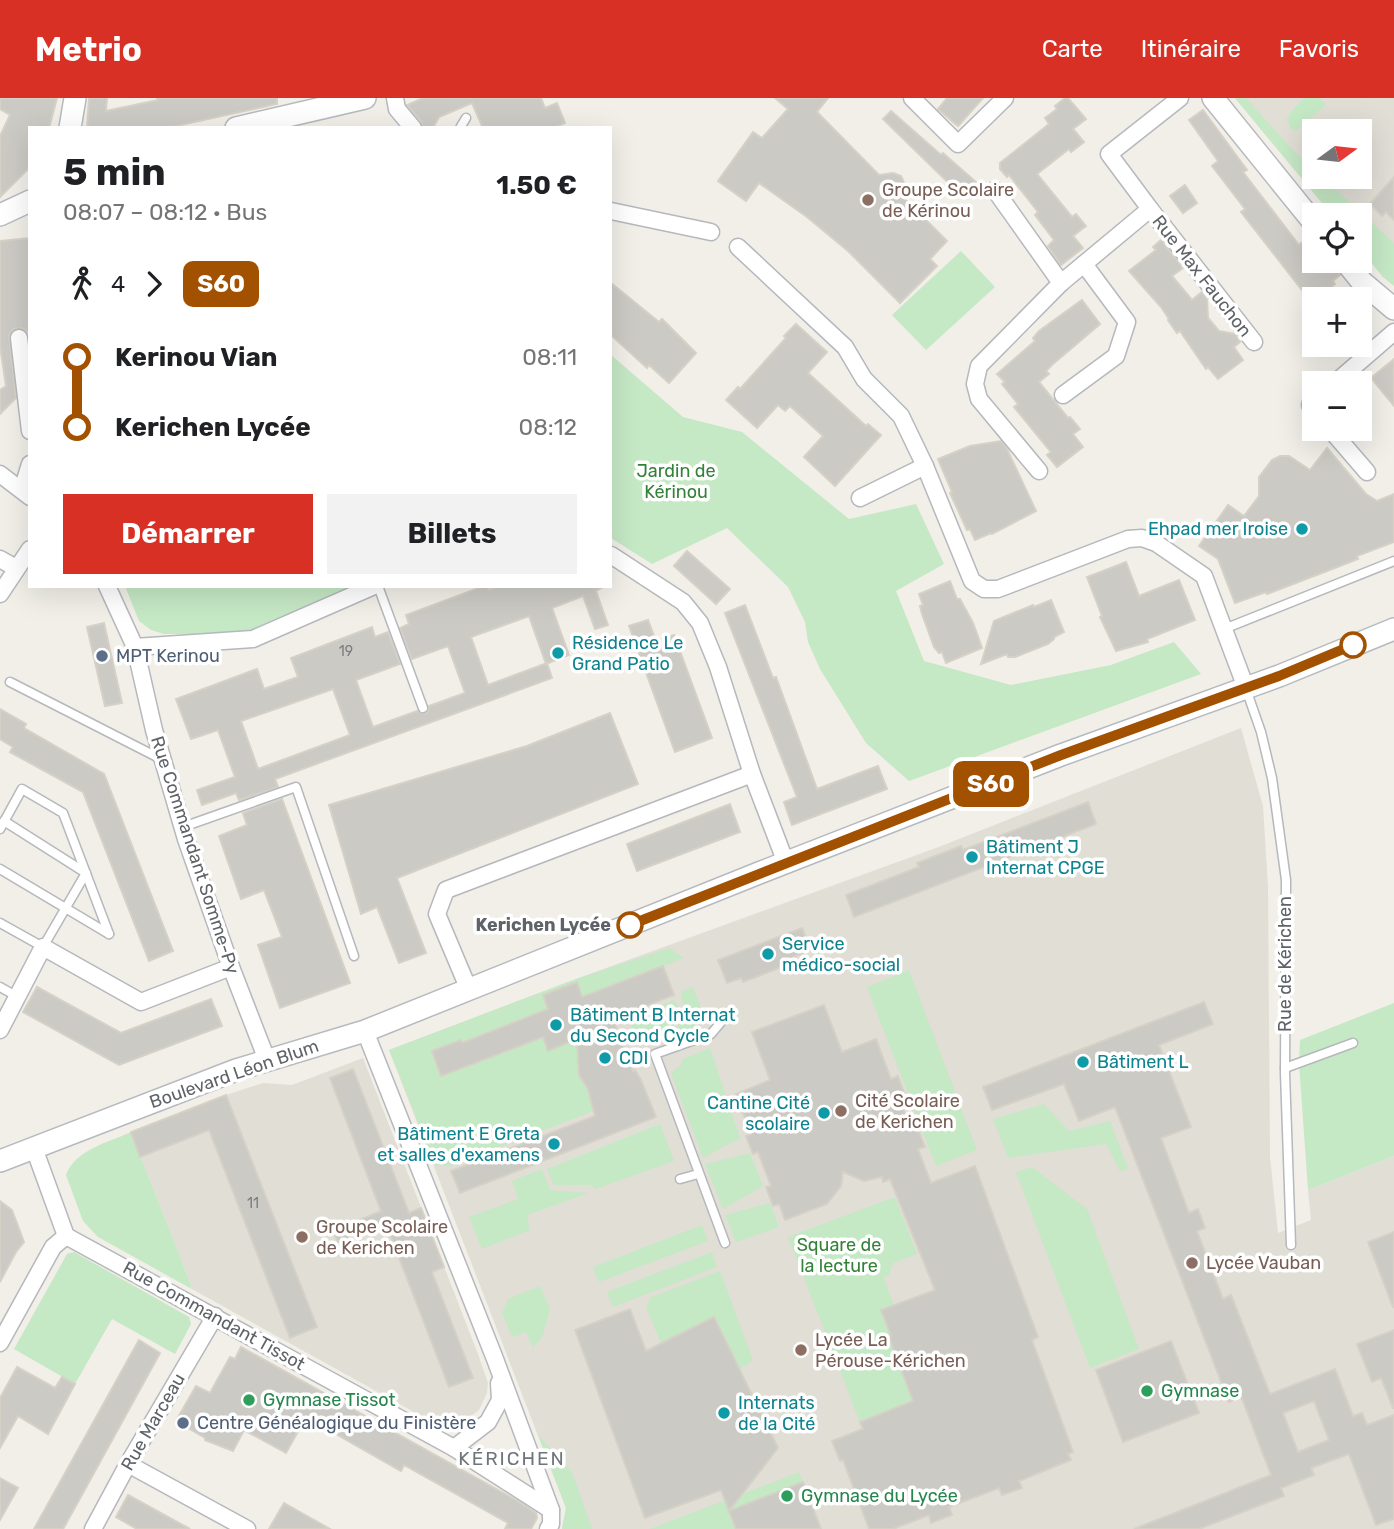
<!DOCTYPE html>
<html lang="fr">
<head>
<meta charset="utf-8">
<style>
	:root { --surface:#fff; --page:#f2f2f2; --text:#202124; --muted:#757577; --accent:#d93025 }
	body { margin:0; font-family:Rubik,sans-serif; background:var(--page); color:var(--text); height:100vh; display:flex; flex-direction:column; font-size:26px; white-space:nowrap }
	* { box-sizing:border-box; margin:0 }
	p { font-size:23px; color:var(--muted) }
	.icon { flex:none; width:38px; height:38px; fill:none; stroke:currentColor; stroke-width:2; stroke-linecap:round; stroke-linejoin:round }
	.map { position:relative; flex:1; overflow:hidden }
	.sheet { position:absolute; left:28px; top:28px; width:584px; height:462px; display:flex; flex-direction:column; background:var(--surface); border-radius:0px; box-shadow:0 7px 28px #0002 }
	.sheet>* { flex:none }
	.badge { padding:0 14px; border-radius:10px; font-size:24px; line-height:46px }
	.needle { width:46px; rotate:75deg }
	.tools { position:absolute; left:1302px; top:21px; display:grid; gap:14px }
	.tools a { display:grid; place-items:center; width:70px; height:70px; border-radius:0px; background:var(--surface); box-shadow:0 7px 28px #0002; font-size:35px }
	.map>.badge { position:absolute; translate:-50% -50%; box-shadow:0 0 0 4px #fff }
	.legs { display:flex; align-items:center; gap:10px; height:77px; padding:0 35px; font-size:23px }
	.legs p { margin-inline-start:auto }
	.headline { display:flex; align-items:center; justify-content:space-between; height:119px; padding:0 35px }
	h1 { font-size:38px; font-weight:700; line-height:52px }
	.cta { display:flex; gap:14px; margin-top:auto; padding:14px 35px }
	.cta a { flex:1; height:80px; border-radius:0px; background:var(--accent); color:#fff; font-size:28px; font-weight:700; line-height:80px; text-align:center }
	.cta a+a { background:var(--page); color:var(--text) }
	ul { padding:0 35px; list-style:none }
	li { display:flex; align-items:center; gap:24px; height:70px; font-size:26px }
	li i { display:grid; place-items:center; width:10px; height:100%; margin:0 9px; background:currentColor }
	li i::after { content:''; width:18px; height:18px; margin:-9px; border:5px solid; border-radius:50%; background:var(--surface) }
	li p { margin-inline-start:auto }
	li:first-child i { background:linear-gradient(#0000 50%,currentColor 0) }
	li:last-child i { background:linear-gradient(currentColor 50%,#0000 0) }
	header { display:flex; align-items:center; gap:42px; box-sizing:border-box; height:98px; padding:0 35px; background:var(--accent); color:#fff }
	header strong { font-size:33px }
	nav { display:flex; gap:38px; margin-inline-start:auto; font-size:24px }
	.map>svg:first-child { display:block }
</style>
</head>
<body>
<header>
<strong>Metrio</strong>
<nav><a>Carte</a><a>Itinéraire</a><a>Favoris</a></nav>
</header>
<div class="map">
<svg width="1394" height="1431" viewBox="0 0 1394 1431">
	<rect width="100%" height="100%" fill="#f1efe8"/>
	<g fill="#e1ded6" fill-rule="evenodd">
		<path d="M1235,0H1394V188L1383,179L1360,151V117H1332ZM1314,33H1360V79H1314Z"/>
		<polygon points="1241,630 1263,708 1268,790 1270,1059 1278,1135 1311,1122 1308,1092 1394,1058 1394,1431 562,1431 566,1410 389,952 576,881 936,750"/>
		<polygon points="363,960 478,1256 488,1285 487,1295 479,1312 465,1323 455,1327 443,1327 430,1323 190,1190 191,1187 131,1034 226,997 263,985 292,987"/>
	</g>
	<g fill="#c5e8c5">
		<polygon points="1235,0 1246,0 1293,52 1314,71 1314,79 1322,79 1394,145 1394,188 1383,179 1360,151 1360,117 1332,117"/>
		<polygon points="1304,0 1319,0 1326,6 1297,32 1291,31 1287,21 1290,15"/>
		<polygon points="961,153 995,189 926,252 892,217"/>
		<polygon points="611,257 683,319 742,334 849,421 916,406 944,466 896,493 924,563 1011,587 1111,567 1174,544 1201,576 909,683 866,645 820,571 808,544 805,524 788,489 727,430 652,466 611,440"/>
		<polygon points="125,488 355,488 287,522 244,536 164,536 151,532 139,523"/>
		<path d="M669,850L684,860L582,899L576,885L544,896L548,911L475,940L464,948L461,942L432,953L543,939L549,952L591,937L583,963L578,966C580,991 596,995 617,1004L450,1068H436L389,952L576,881Z"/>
		<polygon points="909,872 977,1052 936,1068 867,889"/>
		<path d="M693,889C705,919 710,925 676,936L683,907L681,894Z"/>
		<path d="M674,902L679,910L672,933C658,927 646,930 637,943L628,920Z"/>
		<polygon points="1394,905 1394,1058 1308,1092 1299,965 1300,942"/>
		<polygon points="710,950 740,1040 703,1060 671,975 681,967 683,961"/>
		<polygon points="1044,1006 1069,1033 1110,1023 1128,1071 1120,1073 1106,1046 1008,1060 993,1021"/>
		<polygon points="660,1026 674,1063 596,1091 591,1087 554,1087 547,1071"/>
		<path d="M131,1034L191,1187L190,1190L98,1139L83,1123L66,1077C75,1052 107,1045 131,1034Z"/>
		<polygon points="750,1055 763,1088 723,1111 705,1066"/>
		<polygon points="1032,1069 1087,1111 1139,1251 1090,1270 1016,1074"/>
		<polygon points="542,1071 550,1092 589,1095 527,1117 530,1132 482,1151 469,1119 518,1101 512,1083"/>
		<polygon points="895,1099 917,1156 893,1165 889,1178 883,1179 894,1207 882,1212 891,1238 889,1239 913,1302 860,1324 788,1139"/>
		<polygon points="770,1105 779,1129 736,1144 725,1117"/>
		<polygon points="702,1127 708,1143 599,1184 593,1169"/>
		<polygon points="74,1154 189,1219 191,1226 175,1256 112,1221 75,1286 14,1251 67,1156"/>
		<polygon points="712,1154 717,1169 613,1209 607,1194"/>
		<polygon points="720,1173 753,1262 740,1271 714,1219 661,1245 646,1209 651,1199"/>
		<polygon points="540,1188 550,1211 543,1237 533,1250 526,1234 512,1239 502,1215 508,1201"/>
		<polygon points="538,1337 572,1374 592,1431 562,1431 566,1410"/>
		<polygon points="799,1374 803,1384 729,1413 736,1431 650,1431"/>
	</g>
	<g fill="#cccac5" stroke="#d6d1c6" stroke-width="2" fill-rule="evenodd">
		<polygon points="0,0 57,0 49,30 30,30 30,69 0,99 0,38 10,17 0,11"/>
		<polygon points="89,0 107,0 106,13 158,2 157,0 277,0 277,6 167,30 87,30"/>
		<polygon points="423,0 541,0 545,10 557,5 565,25 553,30 483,30 472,5 439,19 433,30 423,30 421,23 407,7"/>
		<polygon points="775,0 828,0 817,14 879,77 893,75 901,78 906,89 904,100 947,143 930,161 937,168 900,205 848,153 807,119 759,85 746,103 718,83 753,34 762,40 788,11"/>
		<polygon points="947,0 983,0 958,28 938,11"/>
		<polygon points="1065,0 1068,0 1086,21 1073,31 1084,44 1071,54 1069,51 1037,76 1072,119 1076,116 1086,128 1073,138 1083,150 1061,167 1048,148 1054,142 1035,117 1038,114 1009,77 1007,79 1000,71 1000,65 1049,26 1045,20 1057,11 1055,8"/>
		<polygon points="1203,12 1247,72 1243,74 1299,147 1301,145 1304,148 1314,140 1314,163 1328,163 1340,177 1333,183 1335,186 1328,192 1335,201 1309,201 1241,114 1245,111 1212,68 1218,63 1189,22"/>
		<polygon points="891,13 941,57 943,55 976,84 963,99 883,21"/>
		<polygon points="1394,79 1394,122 1386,114 1382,118 1370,106"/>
		<polygon points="1185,87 1197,105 1183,115 1170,98"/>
		<polygon points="30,140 30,242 28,234 22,230 13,231 9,237 16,300 0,316 0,292 6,288 0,248 0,143"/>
		<polygon points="1161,142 1183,170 1172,178 1192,202 1202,194 1207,201 1208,220 1219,233 1235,236 1240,244 1234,249 1243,262 1218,281 1208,269 1206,271 1180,233 1177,235 1168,222 1169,221 1161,209 1129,173 1156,152 1153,149"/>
		<polygon points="611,185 659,224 662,221 696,255 669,285 649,267 647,270 611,237"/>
		<polygon points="1082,202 1100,226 1053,266 1046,273 1049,276 1039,284 1068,320 1070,319 1080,331 1073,336 1083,349 1057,369 1047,357 1051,354 1014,309 1018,306 1002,286 1005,284 997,276 1035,243 1033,240 1039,233"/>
		<polygon points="796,226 827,254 808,275 866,328 868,326 881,337 835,388 804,359 823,338 790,308 785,313 778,307 757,330 726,302 738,289 740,291 786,240 784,238"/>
		<polygon points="1394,261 1394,308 1371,280"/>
		<polygon points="1001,343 1007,351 1036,413 992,436 991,435 975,442 970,431 967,432 950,395 952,394 938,361 970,348"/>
		<polygon points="1327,350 1366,396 1377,403 1394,396 1394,444 1357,458 1358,461 1340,468 1267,496 1266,494 1235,505 1218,461 1199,448 1228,407 1244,418 1259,398 1259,379 1272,362 1280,358 1289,358 1310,372"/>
		<polygon points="687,453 730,491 716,506 674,468"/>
		<polygon points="1126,464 1139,498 1179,482 1195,522 1147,541 1148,544 1116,553 1100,519 1102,518 1087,479"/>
		<polygon points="950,483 957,501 960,501 973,525 982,550 946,565 942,554 939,555 934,549 922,516 920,508 923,507 919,496"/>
		<path d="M484,488H487L489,492L500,488H605L596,493L608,527L595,531L583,498L552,510L569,557L546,566L529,518L471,539L488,587L547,565L552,580L275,681L278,689L239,702L236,695L202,707L197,692L235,679L218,632L191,641L176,601L257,571L264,591L298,579L291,560L372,529L375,539L388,534L400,566L356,582L373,629L417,613L425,616L428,614L429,608L465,595L448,548L412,561L400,530L409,526L406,517ZM333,591L350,637L258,671L241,623Z"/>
		<polygon points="1051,502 1064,534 1054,539 1054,541 1048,546 1015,559 1008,559 1007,556 981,566 994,523 1033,507 1034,509"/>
		<polygon points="745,507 773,580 776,579 817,691 878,668 887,691 792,727 784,704 797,699 725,515"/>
		<polygon points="648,522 656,543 674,537 712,640 675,654 629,528"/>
		<polygon points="104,525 122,605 105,608 87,529"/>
		<polygon points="0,611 26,626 24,630 104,676 173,853 149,863 83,694 10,654 13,649 0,641"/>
		<polygon points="610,615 638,686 397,780 426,855 399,865 377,809 361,816 329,707 527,648"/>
		<polygon points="282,701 350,885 280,910 258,847 282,839 264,792 241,801 219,738 247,727 243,715"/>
		<polygon points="1088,704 1096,726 854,819 846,797 919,769 917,765 961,748 963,752"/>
		<polygon points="730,706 740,734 637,773 627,746"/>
		<polygon points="802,830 811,852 793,859 795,864 743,884 741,880 727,885 718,862"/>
		<polygon points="663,868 674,897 613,921 633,973 635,972 641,982 656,1019 460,1095 451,1073 595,1018 588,991 579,977 577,941 548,953 543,939 441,978 432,953 461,942 462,945 548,911 543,897 577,884 582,899"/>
		<polygon points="37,889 121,935 211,901 222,928 119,967 23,914"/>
		<path d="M1204,904L1213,926L1159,947L1191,1029L1161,1040L1189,1115L1198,1111L1205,1130L1197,1133L1223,1201L1231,1197L1270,1296L1335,1271L1353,1318L1362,1315L1367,1327L1394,1317V1421L1376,1427L1349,1356L1311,1370L1314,1377L1281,1390L1284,1398L1199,1431H1134L1271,1377L1241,1298L1229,1304L1115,1009L1079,1023L1064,986L992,1012L983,989ZM1314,1303L1329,1342L1298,1354L1283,1315Z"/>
		<polygon points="824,907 842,954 876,941 891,981 898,978 905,997 898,999 912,1033 918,1031 925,1049 918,1051 931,1085 975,1068 1038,1239 1032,1242 1073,1354 1068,1356 1071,1362 1019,1383 1022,1390 1002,1397 999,1390 949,1409 952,1417 931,1425 929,1417 893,1431 869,1431 843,1362 840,1363 832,1343 863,1331 860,1324 913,1303 889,1239 891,1238 881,1212 935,1192 890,1081 883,1084 882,1079 864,1083 843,1074 841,1088 827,1106 785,1122 779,1106 773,1108 766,1089 771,1088 758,1054 753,1056 746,1038 751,1036 736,996 770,982 752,934"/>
		<polygon points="353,971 409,1115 421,1110 444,1169 432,1174 473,1280 449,1289 386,1126 338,1144 333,1133 381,1113 330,980"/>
		<polygon points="226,997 317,1229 290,1240 209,1032 140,1059 131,1034"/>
		<polygon points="0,1103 12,1112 24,1144 16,1154 0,1184"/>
		<polygon points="1394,1134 1394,1209 1393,1209 1368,1144"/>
		<polygon points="630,1211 646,1253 714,1219 778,1350 729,1413 803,1384 821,1431 736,1431 721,1392 645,1420 575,1232"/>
		<polygon points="1394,1232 1394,1310 1393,1310 1381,1280 1372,1284 1357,1246"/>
		<polygon points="139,1242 160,1255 73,1413 63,1431 34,1431"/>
		<polygon points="1171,1243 1199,1315 1123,1344 1096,1272"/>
		<polygon points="241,1249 516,1402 536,1415 537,1420 531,1431 505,1431 508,1425 404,1367 401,1373 306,1319 286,1355 244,1332 233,1353 205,1342 205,1340 176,1323 196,1288 210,1295 230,1259 235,1261"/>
		<polygon points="17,1269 55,1290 62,1279 75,1286 48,1336 18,1318 0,1350 0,1300"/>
		<polygon points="0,1380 18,1390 0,1422"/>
		<polygon points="128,1397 190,1431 137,1431 116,1419"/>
		<polygon points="284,1405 330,1431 269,1431"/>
	</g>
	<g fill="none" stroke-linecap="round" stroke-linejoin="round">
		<defs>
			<g id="lane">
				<polyline points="460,30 466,20"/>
				<polyline points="378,488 423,610"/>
				<polyline points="1224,531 1394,463"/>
				<polyline points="10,584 161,661"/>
				<polyline points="1246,591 1261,634 1272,680 1286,782 1285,975 1291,1147"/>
				<polyline points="183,729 296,689 354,858"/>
				<polyline points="0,731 22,691 63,715 109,836"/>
				<polyline points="0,771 109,836"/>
				<polyline points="0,825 43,849 86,775 4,723"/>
				<polyline points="0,889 18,899"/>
				<polyline points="722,923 711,936 655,956 725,1145"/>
				<polyline points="1285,970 1353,945"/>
				<polyline points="680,1081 698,1076"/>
			</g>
			<g id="street">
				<polyline points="395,0 397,11 413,30"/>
				<polyline points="912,0 958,46 1005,0"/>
				<polyline points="995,92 1061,185 1150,111 1109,56 1180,0"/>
				<polyline points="1150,111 1254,244"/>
				<polyline points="611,113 711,134"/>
				<polyline points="738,149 845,249 864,281 901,318 925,368 972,483 984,491 998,491 1128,441 1142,440 1156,445 1204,478 1246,590"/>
				<polyline points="19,240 30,333"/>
				<polyline points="1335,285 1394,234"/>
				<polyline points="1063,297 1116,258 1127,224 1084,166"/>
				<polyline points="1314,303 1310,307 1314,312"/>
				<polyline points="1330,331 1367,374"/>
				<polyline points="1039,373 979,301 975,286 979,268 1061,185"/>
				<polyline points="0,376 30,399"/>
				<polyline points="22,392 30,366"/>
				<polyline points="860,400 925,368"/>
				<polyline points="611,457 683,504 700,525 718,569 752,676 786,765"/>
				<polyline points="0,461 16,470"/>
				<polyline points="107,488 135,549 154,632 186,741 231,869 267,962"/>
				<polyline points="0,496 30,451"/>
				<polyline points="135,549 253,541 374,488"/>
				<polyline points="469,892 437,816 446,792 752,676"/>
				<polyline points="0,932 43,849 141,904 231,869"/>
				<polyline points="365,933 495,1261 551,1412 551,1426 548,1431"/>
				<polyline points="34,1050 66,1138 454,1350 551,1412"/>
				<polyline points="0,1245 53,1149 66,1138"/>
				<polyline points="454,1350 488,1324 500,1302 499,1285"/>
				<polyline points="128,1366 247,1431"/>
				<polyline points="93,1431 128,1366 215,1218"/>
			</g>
			<g id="secondary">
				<polyline points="1213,0 1314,125"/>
				<polyline points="70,30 75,0"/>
				<polyline points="236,30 365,0"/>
				<polyline points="0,117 30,103"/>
				<polyline points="1345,163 1362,184 1394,211"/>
				<polyline points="0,1063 236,972 365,933 759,775 1061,657 1279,578 1394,531"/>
			</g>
		</defs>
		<use href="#lane" stroke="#b5b8bc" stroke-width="11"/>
		<use href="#street" stroke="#b5b8bc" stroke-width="19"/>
		<use href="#secondary" stroke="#b6babf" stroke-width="24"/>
		<use href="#lane" stroke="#fff" stroke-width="8"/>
		<use href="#street" stroke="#fff" stroke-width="16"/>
		<use href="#secondary" stroke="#fff" stroke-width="21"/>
	</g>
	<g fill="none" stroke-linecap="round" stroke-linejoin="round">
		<defs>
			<polyline id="line-1" points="630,827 1061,657 1279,578 1353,547"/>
		</defs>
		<use href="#line-1" stroke="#fff" stroke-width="16"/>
		<use href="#line-1" stroke="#a25100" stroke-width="10"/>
	</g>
	<g fill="#8d6e63" stroke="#fff" stroke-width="2.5">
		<circle cx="868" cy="102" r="7"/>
		<circle cx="841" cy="1013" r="7"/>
		<circle cx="302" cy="1139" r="7"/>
		<circle cx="1192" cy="1165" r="7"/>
		<circle cx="801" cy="1252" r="7"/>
	</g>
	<g fill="#0f9aa8" stroke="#fff" stroke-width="2.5">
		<circle cx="1302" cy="431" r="7"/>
		<circle cx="558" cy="555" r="7"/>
		<circle cx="972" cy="759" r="7"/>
		<circle cx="768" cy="856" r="7"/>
		<circle cx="556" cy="927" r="7"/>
		<circle cx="605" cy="960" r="7"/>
		<circle cx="1083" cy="964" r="7"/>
		<circle cx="824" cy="1015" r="7"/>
		<circle cx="554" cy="1046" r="7"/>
		<circle cx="724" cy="1315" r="7"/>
	</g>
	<g fill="#fff" stroke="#a25100" stroke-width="3.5">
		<circle cx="1353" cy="547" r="12"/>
		<circle cx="630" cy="827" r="12"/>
	</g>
	<g fill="#5c6f8a" stroke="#fff" stroke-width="2.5">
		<circle cx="102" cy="558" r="7"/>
		<circle cx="183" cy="1325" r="7"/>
	</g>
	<g fill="#2e9e5b" stroke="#fff" stroke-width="2.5">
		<circle cx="1147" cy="1293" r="7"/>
		<circle cx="249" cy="1302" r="7"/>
		<circle cx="787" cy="1398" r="7"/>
	</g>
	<g text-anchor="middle" stroke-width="7" stroke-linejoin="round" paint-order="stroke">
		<g font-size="14" fill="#7a7d7f">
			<text x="346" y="558">19</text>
			<text x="253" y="1110">11</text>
		</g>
		<g font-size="18" fill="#785e54" stroke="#fff" text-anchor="start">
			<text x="882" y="98">Groupe Scolaire<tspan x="882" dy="21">de Kérinou</tspan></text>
			<text x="855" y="1009">Cité Scolaire<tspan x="855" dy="21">de Kerichen</tspan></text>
			<text x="316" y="1135">Groupe Scolaire<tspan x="316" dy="21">de Kerichen</tspan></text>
			<text x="1206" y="1171">Lycée Vauban</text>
			<text x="815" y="1248">Lycée La<tspan x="815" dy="21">Pérouse-Kérichen</tspan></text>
		</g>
		<g font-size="18" fill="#5f6368" stroke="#fff">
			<text transform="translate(1202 178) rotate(52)" y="6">Rue Max Fauchon</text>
			<text transform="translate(195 757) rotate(72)" y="6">Rue Commandant Somme-Py</text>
			<text transform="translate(1285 866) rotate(-90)" y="6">Rue de Kérichen</text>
			<text transform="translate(234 976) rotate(-19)" y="6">Boulevard Léon Blum</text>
			<text transform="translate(214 1218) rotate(29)" y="6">Rue Commandant Tissot</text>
			<text transform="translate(153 1324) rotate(-60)" y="6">Rue Marceau</text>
		</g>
		<g font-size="18" fill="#348238" stroke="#fff">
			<text x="676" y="379">Jardin de<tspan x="676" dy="21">Kérinou</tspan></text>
			<text x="839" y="1153">Square de<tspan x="839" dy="21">la lecture</tspan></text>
		</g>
		<g font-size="18" fill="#0d838f" stroke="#fff" text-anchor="start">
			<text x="1288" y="437" text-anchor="end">Ehpad mer Iroise</text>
			<text x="572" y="551">Résidence Le<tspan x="572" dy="21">Grand Patio</tspan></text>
			<text x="986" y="755">Bâtiment J<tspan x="986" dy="21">Internat CPGE</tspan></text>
			<text x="782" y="852">Service<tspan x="782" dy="21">médico-social</tspan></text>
			<text x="570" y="923">Bâtiment B Internat<tspan x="570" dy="21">du Second Cycle</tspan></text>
			<text x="619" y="966">CDI</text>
			<text x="1097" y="970">Bâtiment L</text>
			<text x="810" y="1011" text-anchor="end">Cantine Cité<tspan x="810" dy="21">scolaire</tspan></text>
			<text x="540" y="1042" text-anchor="end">Bâtiment E Greta<tspan x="540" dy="21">et salles d'examens</tspan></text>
			<text x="738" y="1311">Internats<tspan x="738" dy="21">de la Cité</tspan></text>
		</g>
		<g font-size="18" fill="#4e5e75" stroke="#fff" text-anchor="start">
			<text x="116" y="564">MPT Kerinou</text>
			<text x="197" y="1331">Centre Généalogique du Finistère</text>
		</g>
		<g font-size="18" font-weight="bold" fill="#5f6368" stroke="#fff" text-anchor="end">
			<text x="611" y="833">Kerichen Lycée</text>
		</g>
		<g font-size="18" fill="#27864d" stroke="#fff" text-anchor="start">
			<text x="1161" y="1299">Gymnase</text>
			<text x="263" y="1308">Gymnase Tissot</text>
			<text x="801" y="1404">Gymnase du Lycée</text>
		</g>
		<g font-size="19" letter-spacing="2" fill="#70757a" stroke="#fff">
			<text x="512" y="1367">KÉRICHEN</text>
		</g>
	</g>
</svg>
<div class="tools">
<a><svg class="needle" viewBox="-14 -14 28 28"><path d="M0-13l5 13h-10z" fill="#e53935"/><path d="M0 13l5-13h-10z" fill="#757577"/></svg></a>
<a><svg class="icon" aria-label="locate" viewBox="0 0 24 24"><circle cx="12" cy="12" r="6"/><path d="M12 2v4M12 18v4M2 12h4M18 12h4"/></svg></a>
<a>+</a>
<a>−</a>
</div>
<b class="badge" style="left:991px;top:686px;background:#a25100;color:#fff">S60</b>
<section class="sheet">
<div class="headline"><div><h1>5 min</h1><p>08:07 – 08:12 · Bus</p></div><b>1.50 €</b></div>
<div class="legs"><svg class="icon" aria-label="walk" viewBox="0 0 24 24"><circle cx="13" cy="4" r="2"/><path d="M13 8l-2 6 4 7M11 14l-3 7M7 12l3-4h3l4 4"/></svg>4<svg class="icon" aria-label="forward" viewBox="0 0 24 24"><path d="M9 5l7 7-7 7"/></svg><b class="badge" style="background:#a25100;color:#fff">S60</b></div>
<ul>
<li><i style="color:#a25100"></i><b>Kerinou Vian</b><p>08:11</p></li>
<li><i style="color:#a25100"></i><b>Kerichen Lycée</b><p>08:12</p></li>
</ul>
<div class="cta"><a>Démarrer</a><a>Billets</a></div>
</section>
</div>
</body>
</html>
